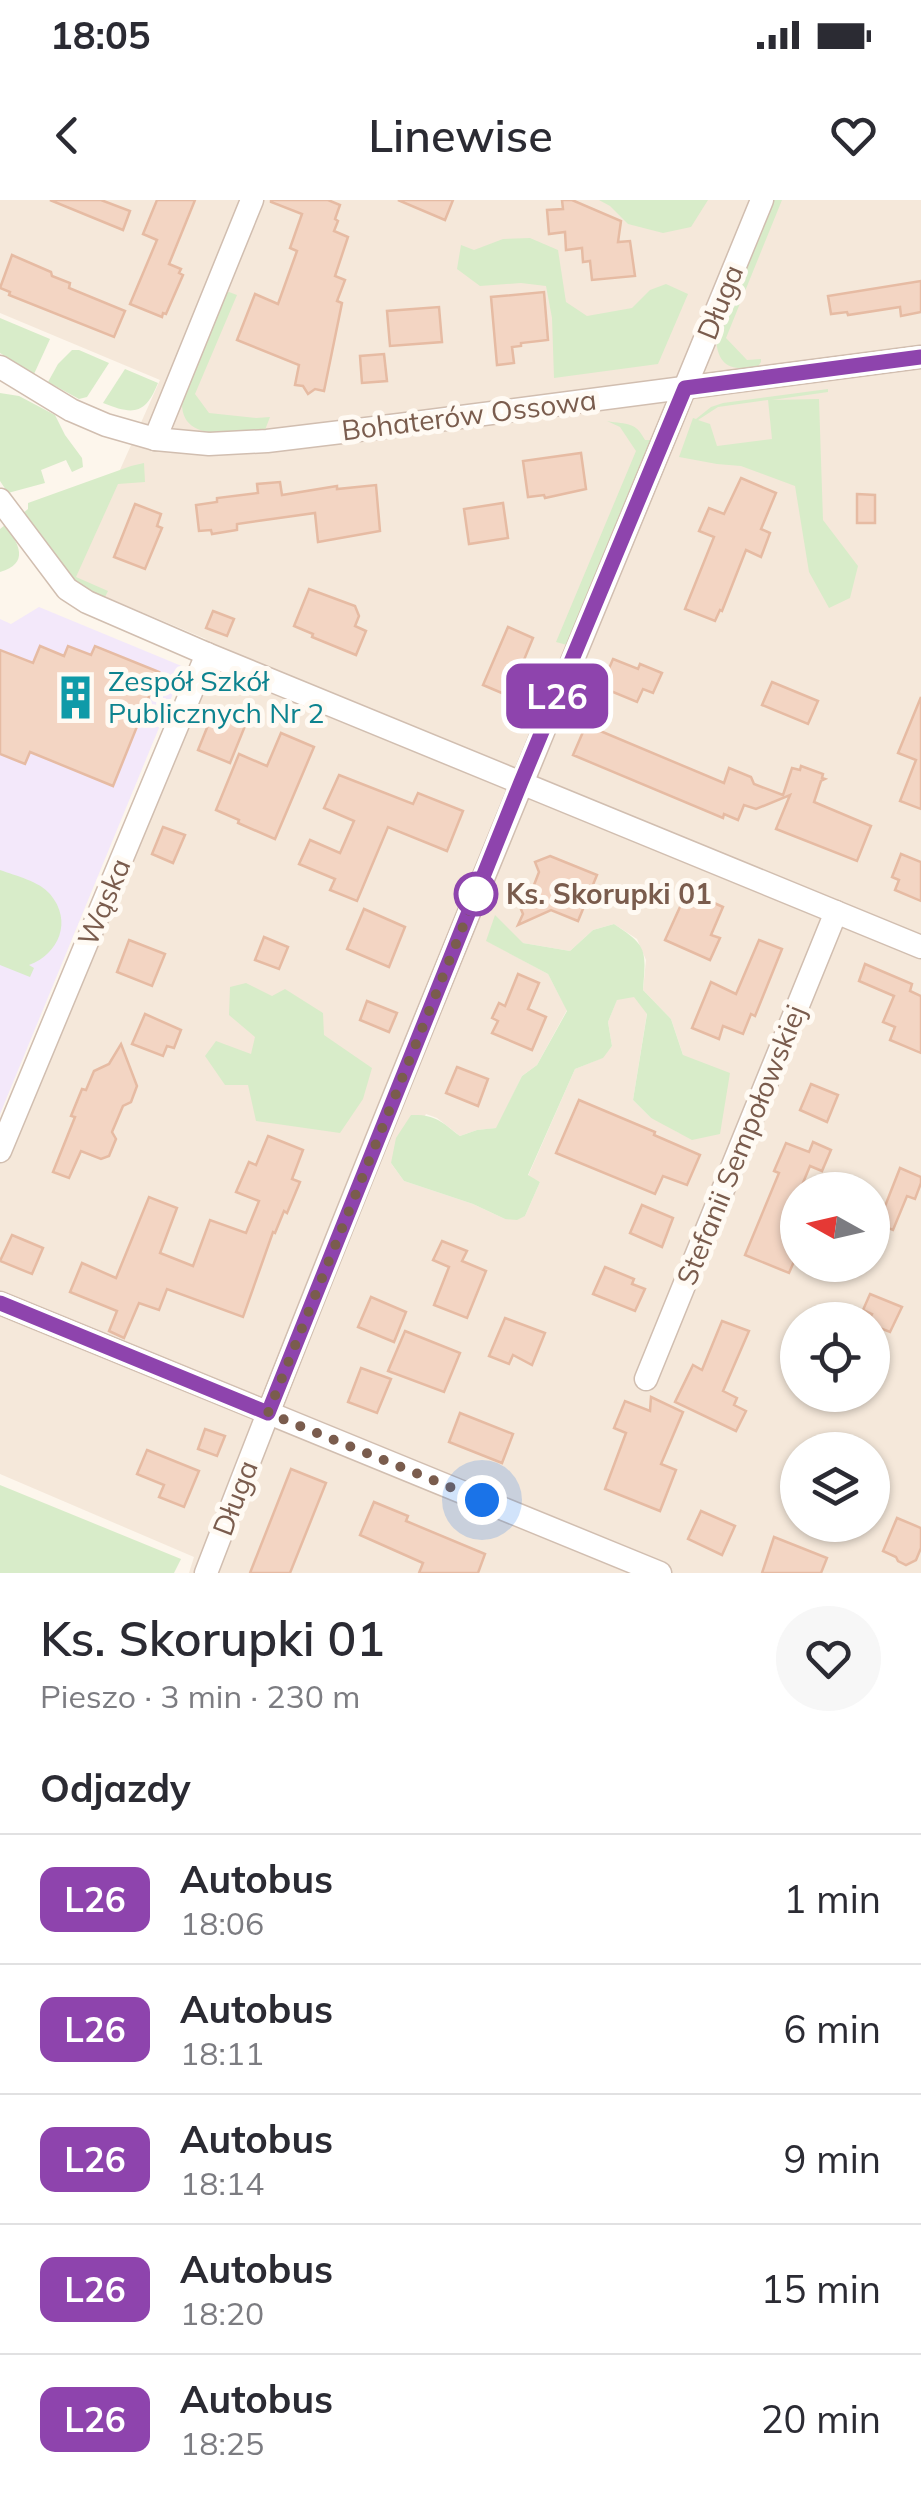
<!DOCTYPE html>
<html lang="pl">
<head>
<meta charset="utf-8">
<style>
	:root { --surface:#fff; --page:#f7f7f7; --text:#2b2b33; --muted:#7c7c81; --line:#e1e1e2 }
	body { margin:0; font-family:Mulish,sans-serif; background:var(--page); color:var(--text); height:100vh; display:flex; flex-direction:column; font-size:38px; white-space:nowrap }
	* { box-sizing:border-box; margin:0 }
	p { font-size:32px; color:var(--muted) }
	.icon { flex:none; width:55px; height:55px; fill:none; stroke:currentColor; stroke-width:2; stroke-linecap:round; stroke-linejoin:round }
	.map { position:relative; height:1373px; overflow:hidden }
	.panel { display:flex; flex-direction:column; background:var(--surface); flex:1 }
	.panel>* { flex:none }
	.badge { padding:0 20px; border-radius:15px; font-size:35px; line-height:65px }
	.needle { width:65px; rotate:278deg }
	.tools { position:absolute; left:780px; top:972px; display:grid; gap:20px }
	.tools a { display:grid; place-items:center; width:110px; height:110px; border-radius:50%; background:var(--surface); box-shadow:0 2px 8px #0004; font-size:50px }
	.you { position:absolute; width:50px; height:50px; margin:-25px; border:8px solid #fff; border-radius:50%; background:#1a73e8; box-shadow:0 0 0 15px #1a73e833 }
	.map>.badge { position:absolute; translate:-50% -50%; box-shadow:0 0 0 5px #fff }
	h2 { padding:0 40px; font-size:38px; line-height:90px }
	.round { display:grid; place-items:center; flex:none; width:105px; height:105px; border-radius:52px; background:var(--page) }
	.overview { display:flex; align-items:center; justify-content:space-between; height:170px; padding:0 40px }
	h1 { font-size:48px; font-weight:600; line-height:75px }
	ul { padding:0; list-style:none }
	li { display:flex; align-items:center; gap:30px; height:130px; padding:0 40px; border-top:2px solid var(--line) }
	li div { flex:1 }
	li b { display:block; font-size:38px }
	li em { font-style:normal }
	li .badge { min-width:110px; font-weight:700; text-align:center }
	.status { display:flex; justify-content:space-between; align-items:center; height:70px; padding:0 50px; background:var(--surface); direction:ltr }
	.status svg { height:28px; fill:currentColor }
	header { display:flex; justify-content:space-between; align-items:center; height:130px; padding:0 40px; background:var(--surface); font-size:45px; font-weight:600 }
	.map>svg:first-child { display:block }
</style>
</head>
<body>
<div class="status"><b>18:05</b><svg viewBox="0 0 49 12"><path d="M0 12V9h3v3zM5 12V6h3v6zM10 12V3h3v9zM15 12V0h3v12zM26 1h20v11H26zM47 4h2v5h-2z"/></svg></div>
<header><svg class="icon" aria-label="back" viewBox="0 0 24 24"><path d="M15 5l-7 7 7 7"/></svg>Linewise<svg class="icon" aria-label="heart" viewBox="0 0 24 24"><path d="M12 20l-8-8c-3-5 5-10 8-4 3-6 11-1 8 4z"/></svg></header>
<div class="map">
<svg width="921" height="1373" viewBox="0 0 921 1373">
	<rect width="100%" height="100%" fill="#fdf6ec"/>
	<path fill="#f5e8da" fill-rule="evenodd" d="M0,0H921V1373H189L194,1357L0,1274V922L206,439L70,382L160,180L0,113ZM614,724L637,739L646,760L643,790L671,819L683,855L679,933L663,923L651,918L633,900L647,813L635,796L617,799L608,822L612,846L602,858L575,869L528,976L540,982L525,1016L505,1019L473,1004L404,981L391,963L426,914L437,918L460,936L477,930L497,928L522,876L537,865L567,810L548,774L487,741L523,743L570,751L593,730ZM798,990H872V1065H798ZM798,1120H872V1195H798ZM798,1250H872V1325H798Z"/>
	<polygon fill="#f3e8fa" points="39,407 184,467 0,914 0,419 11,424"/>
	<g fill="#d8ecc9" fill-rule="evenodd">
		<polygon points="599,0 708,0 691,27 663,33 628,24 610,6"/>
		<path d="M772,0H782L726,138L747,160L761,159V162L757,168C731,170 718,167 716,139Z"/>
		<polygon points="530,38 558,50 566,102 587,116 632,108 650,90 666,84 688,94 658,164 554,178 552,118 546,86 521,83 480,86 457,69 461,45 474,50 503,39"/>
		<path d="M229,92L237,95L195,194L209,213L256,218L270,217L265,230C236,231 180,245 182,201L224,94Z"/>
		<polygon points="0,118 50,139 34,174 0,153"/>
		<polygon points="72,150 79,150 109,163 87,197 79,199 48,182 58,164"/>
		<path d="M125,169L158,183C145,215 133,215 103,203Z"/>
		<path d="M828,189V192L772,200L819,199L823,320L858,366L850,398L829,408L809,372L795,286L741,266L717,264L679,257L693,218L696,219L711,207L723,203ZM768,200L772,239L717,246L710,224L698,220L718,207Z"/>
		<polygon points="0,193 19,196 55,215 65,235 82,258 83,267 72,272 66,260 41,270 45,283 8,293 0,281"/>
		<path d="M607,221C628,225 635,221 645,240H652L567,445L556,442L636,251L620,227Z"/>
		<polygon points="144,263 145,282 118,284 76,377 108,391 104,399 66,375 22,314 28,309 28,303 131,266"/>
		<path d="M5,325C19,344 30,363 0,372V329Z"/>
		<path d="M0,670C16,676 39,681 50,694C73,721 59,754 29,765L34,768L30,777L0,765Z"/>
		<path d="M495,715L523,743L570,751L593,730L614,724C648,746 646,750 643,790L671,819L683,855L730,873L720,934L692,940L651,918L633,900L647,814L634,797L617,800L608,822L612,846L603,858L575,869L528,975L540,982L525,1016L517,1020L505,1019L473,1004L404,981L391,963L396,938L411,915C435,914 442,922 460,936L477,930L496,928L522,876L537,865L567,811L548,774L486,741Z"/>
		<polygon points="246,783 272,796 285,789 323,813 324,835 372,868 363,899 340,933 256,921 248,885 225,885 205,856 216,841 251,854 255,837 229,815 230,787"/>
		<polygon points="0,1285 181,1359 174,1373 0,1373"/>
	</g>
	<g fill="#f3d5c3" stroke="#e6bba3" stroke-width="2.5">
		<polygon points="50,0 101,0 130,11 123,30"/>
		<polygon points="157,0 195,0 169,64 181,69 179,73 183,75 166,114 163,113 162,117 130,104 157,40 143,34"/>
		<polygon points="271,0 328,0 340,5 335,19 338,21 334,31 348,37 335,76 345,80 337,101 342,103 324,191 315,189 308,194 303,186 295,185 299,165 237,140 255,94 278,104 297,51 290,48 302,14 271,2"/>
		<polygon points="398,0 453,0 445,20"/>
		<polygon points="562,0 572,0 621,21 618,42 630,41 635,76 592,80 590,61 583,62 582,48 566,50 565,32 549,34 547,10 563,9"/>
		<polygon points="12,55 51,72 52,76 70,83 69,88 125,111 114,137 9,95 10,92 0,88"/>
		<polygon points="921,81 921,112 901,116 900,107 848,115 847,112 831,114 828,96"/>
		<polygon points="544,92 548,140 521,143 521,146 512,147 514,163 497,165 491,97"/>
		<polygon points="439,107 442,142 390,146 387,111"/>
		<polygon points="384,154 387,181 362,183 360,156"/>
		<polygon points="581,253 586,289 545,298 544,295 528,297 523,261"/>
		<polygon points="741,278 776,293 761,329 770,333 761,357 746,350 722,411 720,410 715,421 685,409 714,337 699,331 709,308 724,314"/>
		<polygon points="280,282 282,295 337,286 337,289 376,285 380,331 318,342 315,313 237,324 237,330 212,334 211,330 199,331 196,305 217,302 217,298 258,293 257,284"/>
		<polygon points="857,294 875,295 875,323 857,323"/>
		<polygon points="503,303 508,338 469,344 464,309"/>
		<polygon points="135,304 161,314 157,326 162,328 145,369 114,357"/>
		<polygon points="309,389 355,406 359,416 355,426 366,431 356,455 312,437 313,434 294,426"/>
		<polygon points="213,411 234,419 227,436 206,428"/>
		<polygon points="508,427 533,438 509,496 483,485"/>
		<polygon points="40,446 64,456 68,446 91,455 95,446 159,472 113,586 30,552 25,564 0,554 0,450 33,463"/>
		<polygon points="613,459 638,469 640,464 662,473 653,493 643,489 637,502 601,487"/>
		<polygon points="772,482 818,501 808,524 762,505"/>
		<polygon points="921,497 921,609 900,601 916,560 898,553"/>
		<polygon points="213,513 245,526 230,563 198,550"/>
		<polygon points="586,525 724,583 729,568 751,577 754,584 783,595 792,568 800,570 801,566 823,574 822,578 825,579 821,581 814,602 871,626 857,661 776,629 790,595 756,609 744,605 738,620 724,614 723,618 573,555"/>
		<polygon points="281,533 314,547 275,639 238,623 239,620 216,610 239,554 267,566"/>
		<polygon points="339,575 413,604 418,593 463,611 447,651 388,627 357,701 330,690 335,679 299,664 310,640 340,653 354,621 324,608"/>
		<polygon points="163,627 185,635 173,663 152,654"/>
		<polygon points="901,654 921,662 921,701 895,690 899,680 892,677"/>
		<polygon points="550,656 597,675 578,721 551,710 518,725 523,714 513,690 529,698 539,672 535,662"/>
		<polygon points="685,696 699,702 701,697 723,707 711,735 720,738 710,760 665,740"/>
		<polygon points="364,709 405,727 389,767 347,749"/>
		<polygon points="264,737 288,747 279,769 255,760"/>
		<polygon points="129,740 165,754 152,786 117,772"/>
		<polygon points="759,740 782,749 755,816 751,814 743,834 723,826 719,839 692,828 711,782 736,794"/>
		<polygon points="865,764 912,784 910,791 921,796 921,853 890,840 895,827 883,822 894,796 859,781"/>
		<polygon points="518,774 539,783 528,809 546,817 532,850 492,833 498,821 492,818 499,803 505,806"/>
		<polygon points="367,801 397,813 389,832 360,820"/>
		<polygon points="145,814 181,830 174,848 167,846 163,856 132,844"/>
		<polygon points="121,844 137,886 131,902 123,906 112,932 116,939 109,956 101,959 81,951 69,978 53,972 75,917 71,916 82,889 86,890 94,871 109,864"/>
		<polygon points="457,867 488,879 478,906 446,893"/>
		<polygon points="811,884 838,895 827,922 800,910"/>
		<polygon points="579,900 655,932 654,935 700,955 687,985 663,976 655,994 556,953"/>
		<polygon points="268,936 303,950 292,979 300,982 287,1013 284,1011 275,1033 273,1032 243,1117 167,1089 159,1110 139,1103 124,1138 109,1131 117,1111 70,1092 82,1063 116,1078 149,997 177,1008 160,1053 193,1066 210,1020 246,1033 259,1001 236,992 249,962 256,965"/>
		<polygon points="813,942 831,950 822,971 810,966 800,990 798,990 791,1011 798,1013 798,1052 789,1073 745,1055 779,973 774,971 786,943 809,952"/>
		<polygon points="900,968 921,977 921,983 915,999 907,996 893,1030 878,1024"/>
		<polygon points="642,1005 673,1018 662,1047 630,1033"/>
		<polygon points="12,1035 43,1048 32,1074 0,1061"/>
		<polygon points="442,1041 467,1051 462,1061 486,1071 467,1118 434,1105 449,1067 433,1060"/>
		<polygon points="605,1067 634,1079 632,1084 645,1089 635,1111 593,1094"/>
		<polygon points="870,1094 902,1107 890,1132 872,1125 872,1120 869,1120 872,1114 863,1110"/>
		<polygon points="371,1097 406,1112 394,1142 358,1127"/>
		<polygon points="505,1118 545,1133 532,1165 513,1155 509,1164 489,1156"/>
		<polygon points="722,1121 749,1131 723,1191 737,1198 734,1205 746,1211 736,1231 675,1202 693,1165 702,1170"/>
		<polygon points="405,1131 460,1153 444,1192 388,1171"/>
		<polygon points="361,1168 391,1179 377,1213 348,1202"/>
		<polygon points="651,1197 683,1212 661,1264 676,1270 660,1311 605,1289 626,1233 614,1228 625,1201 650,1211"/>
		<polygon points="460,1213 513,1234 502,1263 449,1242"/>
		<polygon points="205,1229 225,1236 217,1256 198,1249"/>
		<polygon points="147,1250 199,1271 184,1307 159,1297 164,1285 137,1274"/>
		<polygon points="291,1269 326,1283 290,1373 250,1373"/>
		<polygon points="374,1302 408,1316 406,1321 485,1354 478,1373 419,1373 423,1363 360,1335"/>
		<polygon points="701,1311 735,1326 722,1355 688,1339"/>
		<polygon points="897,1318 921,1328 921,1348 916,1360 906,1365 898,1361 896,1357 883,1351"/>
		<polygon points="774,1337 827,1358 821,1373 762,1373"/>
	</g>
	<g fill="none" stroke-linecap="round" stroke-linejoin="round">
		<defs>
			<g id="street">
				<polyline points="0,167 71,210 106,225 155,239 209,244 267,241 399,225 921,157"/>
				<polyline points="155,239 252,0"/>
				<polyline points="0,300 67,389 87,402 207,454 921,747"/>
				<polyline points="0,951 207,454"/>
				<polyline points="0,1103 660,1373"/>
				<polyline points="646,1179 836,712"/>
				<path d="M206,1373C383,912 575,457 762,0"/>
			</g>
		</defs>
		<use href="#street" stroke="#d1beb0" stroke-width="25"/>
		<use href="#street" stroke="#fff" stroke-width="22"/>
	</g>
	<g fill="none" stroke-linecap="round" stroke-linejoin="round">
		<defs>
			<polyline id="line" points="0,1103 268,1213 521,582 685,188 921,157"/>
		</defs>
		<use href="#line" stroke="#fff" stroke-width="22"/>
		<use href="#line" stroke="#8e44ad" stroke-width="15"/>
		<polyline stroke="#7a5c4d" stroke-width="10" stroke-dasharray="0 18" points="476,694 268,1213 482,1300"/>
	</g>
	<defs>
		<symbol id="building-bare" viewBox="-9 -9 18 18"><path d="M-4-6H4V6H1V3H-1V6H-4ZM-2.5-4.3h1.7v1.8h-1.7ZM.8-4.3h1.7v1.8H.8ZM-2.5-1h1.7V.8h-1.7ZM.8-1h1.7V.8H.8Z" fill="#0f9aa8" stroke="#fffaf3" stroke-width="2.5" paint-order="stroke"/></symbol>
	</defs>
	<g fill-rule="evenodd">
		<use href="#building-bare" x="44" y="466" width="63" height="63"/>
	</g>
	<circle fill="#fff" stroke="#8e44ad" stroke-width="5" cx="476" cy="694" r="20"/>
	<g text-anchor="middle" stroke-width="10" stroke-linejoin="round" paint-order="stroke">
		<g font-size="28" fill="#7a5c4d" stroke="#fffaf3">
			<text transform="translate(720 102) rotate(-68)" y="10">Długa</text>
			<text transform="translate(469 215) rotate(-7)" y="10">Bohaterów Ossowa</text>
			<text transform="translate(104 702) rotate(-67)" y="10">Wąska</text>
			<text transform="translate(741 945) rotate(-68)" y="10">Stefanii Sempołowskiej</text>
			<text transform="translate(235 1298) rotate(-69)" y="10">Długa</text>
		</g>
		<g font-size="28" fill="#0d838f" stroke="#fffaf3" text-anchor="start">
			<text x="108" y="491">Zespół Szkół<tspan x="108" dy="32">Publicznych Nr 2</tspan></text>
		</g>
		<g font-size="28" font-weight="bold" fill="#7a5c4d" stroke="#fffaf3" text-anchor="start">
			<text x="506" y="704">Ks. Skorupki 01</text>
		</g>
	</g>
</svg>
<div class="tools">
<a><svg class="needle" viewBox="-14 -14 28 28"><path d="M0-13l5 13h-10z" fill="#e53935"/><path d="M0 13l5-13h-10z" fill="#7c7c81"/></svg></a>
<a><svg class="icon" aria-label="locate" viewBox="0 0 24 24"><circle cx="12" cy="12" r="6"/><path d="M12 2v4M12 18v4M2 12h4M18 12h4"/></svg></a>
<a><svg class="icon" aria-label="layers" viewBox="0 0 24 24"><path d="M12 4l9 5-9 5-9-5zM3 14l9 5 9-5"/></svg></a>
</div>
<div class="you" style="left:482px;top:1300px"></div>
<b class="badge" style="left:557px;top:496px;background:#8e44ad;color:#fff">L26</b>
</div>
<section class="panel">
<div class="overview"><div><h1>Ks. Skorupki 01</h1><p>Pieszo · 3 min · 230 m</p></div><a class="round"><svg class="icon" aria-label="heart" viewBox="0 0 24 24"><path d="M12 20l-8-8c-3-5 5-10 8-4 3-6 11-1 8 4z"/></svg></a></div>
<h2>Odjazdy</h2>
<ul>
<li><span class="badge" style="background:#8e44ad;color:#fff">L26</span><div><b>Autobus</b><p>18:06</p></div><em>1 min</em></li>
<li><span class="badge" style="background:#8e44ad;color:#fff">L26</span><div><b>Autobus</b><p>18:11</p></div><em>6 min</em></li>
<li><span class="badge" style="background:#8e44ad;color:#fff">L26</span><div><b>Autobus</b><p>18:14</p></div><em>9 min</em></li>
<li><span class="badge" style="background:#8e44ad;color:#fff">L26</span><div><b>Autobus</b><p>18:20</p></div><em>15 min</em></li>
<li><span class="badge" style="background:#8e44ad;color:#fff">L26</span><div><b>Autobus</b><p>18:25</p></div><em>20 min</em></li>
</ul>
</section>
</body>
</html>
